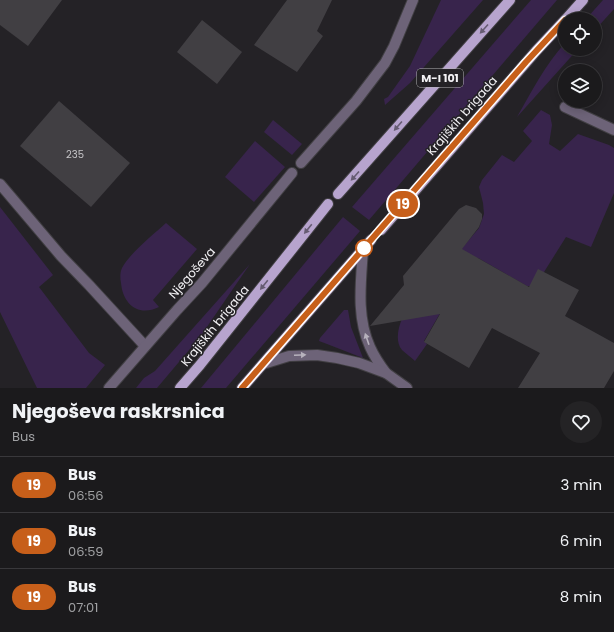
<!DOCTYPE html>
<html lang="en">
<head>
<meta charset="utf-8">
<style>
	:root { --surface:#1b1a1c; --page:#242325; --text:#f1f3f6; --muted:#a0a1a3; --line:#39383b }
	body { margin:0; font-family:Poppins,sans-serif; background:var(--page); color:var(--text); height:100vh; display:flex; flex-direction:column; font-size:15px; white-space:nowrap }
	* { box-sizing:border-box; margin:0 }
	p { font-size:13px; color:var(--muted) }
	.icon { flex:none; width:22px; height:22px; fill:none; stroke:currentColor; stroke-width:2; stroke-linecap:round; stroke-linejoin:round }
	.map { position:relative; height:388px; overflow:hidden }
	.sheet { display:flex; flex-direction:column; background:var(--surface); flex:1 }
	.sheet>* { flex:none }
	.badge { padding:0 8px; border-radius:13px; font-size:14px; line-height:26px }
	.fabs { position:absolute; left:558px; top:12px; display:grid; gap:8px }
	.fabs a { display:grid; place-items:center; width:44px; height:44px; border-radius:50%; background:var(--surface); box-shadow:0 2px 10px #0003,0 0 0 1px var(--line); font-size:20px }
	.map>.badge { position:absolute; translate:-50% -50%; box-shadow:0 0 0 2px #fff }
	.round { display:grid; place-items:center; flex:none; width:42px; height:42px; border-radius:21px; background:var(--page) }
	.head { display:flex; align-items:center; justify-content:space-between; height:68px; padding:0 12px }
	h1 { font-size:19px; font-weight:700; line-height:30px }
	ul { padding:0; list-style:none }
	li { display:flex; align-items:center; gap:12px; height:56px; padding:0 12px; border-top:1px solid var(--line) }
	li div { flex:1 }
	li b { display:block; font-size:15px }
	li em { font-style:normal }
	li .badge { min-width:44px; font-weight:700; text-align:center }
	.map>svg:first-child { display:block }
</style>
</head>
<body>
<div class="map">
<svg width="614" height="388" viewBox="0 0 614 388">
	<rect width="100%" height="100%" fill="#242226"/>
	<g fill="#38244c">
		<polygon points="441,0 483,0 410,83 385,105 384,99 388,97 410,66"/>
		<polygon points="531,0 557,0 369,220 352,207"/>
		<polygon points="603,0 614,0 614,9 595,30 595,19 586,19"/>
		<path d="M565,43V49H578L517,117C532,91 545,65 565,43Z"/>
		<path d="M541,110L550,115L552,125L549,144L560,151L578,134L609,145L614,148V193L591,247L566,237L544,272L530,286H527L478,258L450,296L424,341L427,344L415,361C411,357 406,354 402,350C395,342 398,328 402,319L479,228L484,214L483,203L479,187L482,180L502,155L514,162L532,141L523,131Z"/>
		<polygon points="273,120 302,144 292,155 264,132"/>
		<polygon points="255,141 285,167 254,202 225,177"/>
		<polygon points="0,207 53,275 39,287 89,353 105,365 86,388 37,388 0,312"/>
		<polygon points="343,217 360,231 226,388 201,388"/>
		<path d="M166,223L197,249L153,300L159,307C139,317 123,305 121,283C120,278 120,272 122,268C129,254 154,234 166,223Z"/>
		<polygon points="250,264 200,337 157,388 136,388 144,378 155,371"/>
		<polygon points="344,310 348,310 351,327 363,358 327,344 319,341 320,338"/>
	</g>
	<g fill="#413f43">
		<polygon points="0,0 62,0 28,46 0,25"/>
		<polygon points="287,0 332,0 317,31 323,36 297,72 254,45"/>
		<polygon points="202,20 242,52 217,84 177,52"/>
		<polygon points="59,101 130,163 91,207 20,146"/>
		<polygon points="466,205 476,208 482,214 482,219 479,227 462,249 529,287 538,269 579,290 565,316 614,343 614,371 604,388 518,388 540,353 492,328 469,368 424,342 440,314 370,326 404,285 403,276 459,209"/>
	</g>
	<g fill="none" stroke-linecap="round" stroke-linejoin="round">
		<defs>
			<polyline id="service" points="0,184 61,256 89,285 145,346"/>
			<g id="minor">
				<polyline points="565,107 614,130"/>
				<polyline points="301,163 356,101 385,63 394,46 413,0"/>
				<path d="M363,249C361,282 356,316 370,347C374,356 380,365 386,373"/>
				<polyline points="263,364 289,356 317,355 337,358 359,363 386,373 407,388"/>
				<polyline points="109,388 177,310 202,283 292,173"/>
			</g>
			<g id="primary">
				<polyline points="566,19 583,0"/>
				<polyline points="338,194 510,0"/>
				<polyline points="381,230 536,51 565,20"/>
				<polyline points="180,388 200,365 328,204"/>
				<polyline points="242,388 371,240"/>
			</g>
		</defs>
		<use href="#service" stroke="#413f43" stroke-width="12"/>
		<use href="#minor" stroke="#413f43" stroke-width="12"/>
		<use href="#primary" stroke="#413f43" stroke-width="12"/>
		<use href="#service" stroke="#6d6378" stroke-width="10"/>
		<use href="#minor" stroke="#6d6378" stroke-width="10"/>
		<use href="#primary" stroke="#b7a4ce" stroke-width="10"/>
	</g>
	<defs><path id="oneway-solid" d="M-6-.8H1V-3.2L6.5 0L1 3.2V.8H-6Z"/></defs>
	<g fill="#665c72">
		<use href="#oneway-solid" transform="translate(484 29) rotate(132)"/>
		<use href="#oneway-solid" transform="translate(398 126) rotate(131)"/>
		<use href="#oneway-solid" transform="translate(355 176) rotate(132)"/>
		<use href="#oneway-solid" transform="translate(308 229) rotate(129)"/>
		<use href="#oneway-solid" transform="translate(264 285) rotate(129)"/>
	</g>
	<g fill="#b7b2bd">
		<use href="#oneway-solid" transform="translate(367 339) rotate(-109)"/>
		<use href="#oneway-solid" transform="translate(300 355) rotate(-2)"/>
	</g>
	<g fill="none" stroke-linecap="round" stroke-linejoin="round">
		<defs>
			<polyline id="line" points="242,388 526,62 565,20"/>
		</defs>
		<use href="#line" stroke="#fff" stroke-width="9"/>
		<use href="#line" stroke="#c75f1a" stroke-width="6"/>
	</g>
	<circle fill="#fff" stroke="#c75f1a" stroke-width="2" cx="364" cy="248" r="8"/>
	<g text-anchor="middle" stroke-width="3" stroke-linejoin="round" paint-order="stroke">
		<g font-size="10" fill="#c6c5c8">
			<text x="75" y="158">235</text>
		</g>
		<rect fill="#242226" stroke="#b5b4b7" stroke-width="1" x="417" y="69" width="46" height="18" rx="3"/>
		<g font-size="11" font-weight="bold" fill="#f3f2f5">
			<text x="440" y="82">M-I 101</text>
		</g>
		<g font-size="12" fill="#f3f2f5" stroke="#242226">
			<text transform="translate(462 116) rotate(-49)" y="4">Krajiških brigada</text>
			<text transform="translate(192 273) rotate(-49)" y="4">Njegoševa</text>
			<text transform="translate(215 326) rotate(-51)" y="4">Krajiških brigada</text>
		</g>
	</g>
</svg>
<div class="fabs">
<a><svg class="icon" aria-label="locate" viewBox="0 0 24 24"><circle cx="12" cy="12" r="6"/><path d="M12 2v4M12 18v4M2 12h4M18 12h4"/></svg></a>
<a><svg class="icon" aria-label="layers" viewBox="0 0 24 24"><path d="M12 4l9 5-9 5-9-5zM3 14l9 5 9-5"/></svg></a>
</div>
<b class="badge" style="left:403px;top:204px;background:#c75f1a;color:#fff">19</b>
</div>
<section class="sheet">
<div class="head"><div><h1>Njegoševa raskrsnica</h1><p>Bus</p></div><a class="round"><svg class="icon" aria-label="heart" viewBox="0 0 24 24"><path d="M12 20l-8-8c-3-5 5-10 8-4 3-6 11-1 8 4z"/></svg></a></div>
<ul>
<li><span class="badge" style="background:#c75f1a;color:#fff">19</span><div><b>Bus</b><p>06:56</p></div><em>3 min</em></li>
<li><span class="badge" style="background:#c75f1a;color:#fff">19</span><div><b>Bus</b><p>06:59</p></div><em>6 min</em></li>
<li><span class="badge" style="background:#c75f1a;color:#fff">19</span><div><b>Bus</b><p>07:01</p></div><em>8 min</em></li>
</ul>
</section>
</body>
</html>
